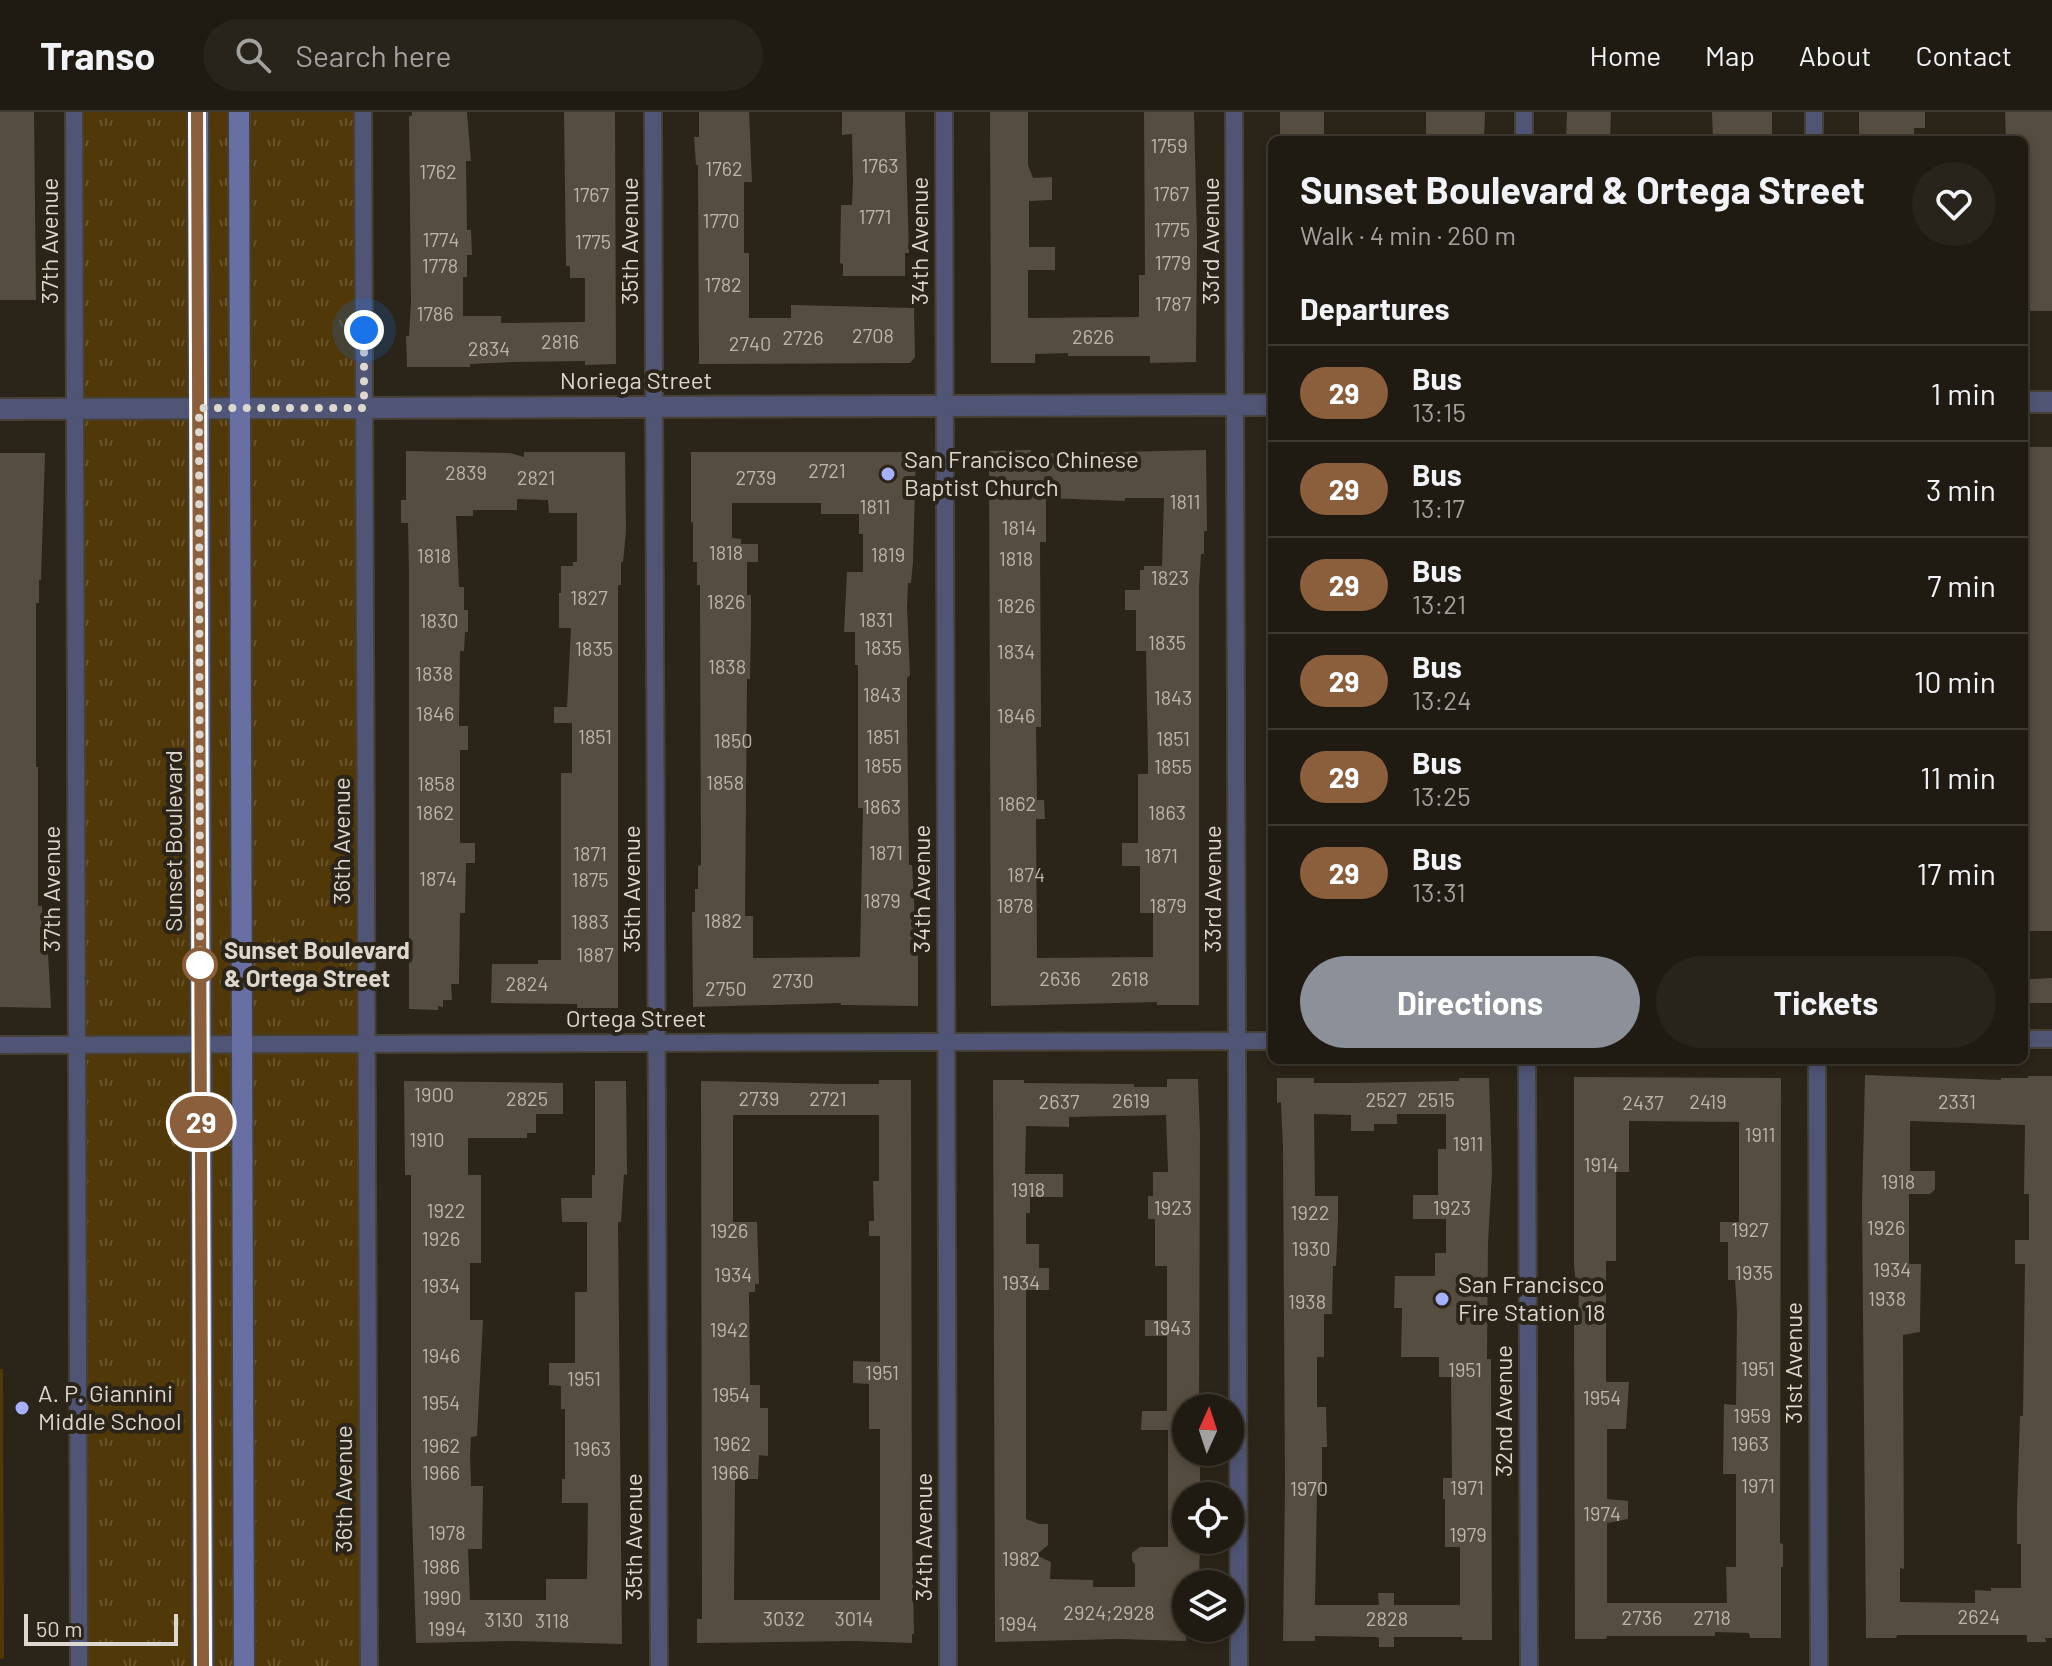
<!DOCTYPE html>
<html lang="en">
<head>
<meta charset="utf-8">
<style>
	:root { --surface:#201b12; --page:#28241b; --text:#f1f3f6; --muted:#a2a19f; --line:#3d3932; --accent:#8c9099 }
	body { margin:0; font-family:Barlow,sans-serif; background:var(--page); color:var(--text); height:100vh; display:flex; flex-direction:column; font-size:30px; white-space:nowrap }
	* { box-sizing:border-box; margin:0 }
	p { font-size:26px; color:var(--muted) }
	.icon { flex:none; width:44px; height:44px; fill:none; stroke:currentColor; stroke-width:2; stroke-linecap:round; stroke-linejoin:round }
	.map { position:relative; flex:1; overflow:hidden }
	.details { position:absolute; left:1268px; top:24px; width:760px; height:928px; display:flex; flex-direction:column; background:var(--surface); border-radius:12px; box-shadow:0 4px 12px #0003,0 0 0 2px var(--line) }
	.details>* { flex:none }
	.badge { padding:0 16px; border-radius:26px; font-size:28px; line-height:52px }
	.needle { width:52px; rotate:3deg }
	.buttons { position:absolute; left:1172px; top:1282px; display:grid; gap:16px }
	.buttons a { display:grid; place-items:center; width:72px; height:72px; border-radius:50%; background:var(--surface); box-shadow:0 4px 12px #0003,0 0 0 2px var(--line); font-size:40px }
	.scale { position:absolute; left:24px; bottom:20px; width:154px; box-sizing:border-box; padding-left:8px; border:4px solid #dcd7cf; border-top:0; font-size:22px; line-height:28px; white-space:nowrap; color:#dcd7cf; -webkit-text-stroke:6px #2b2418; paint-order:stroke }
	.you { position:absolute; width:40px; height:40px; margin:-20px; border:6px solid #fff; border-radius:50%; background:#1a73e8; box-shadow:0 0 0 12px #1a73e833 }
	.map>.badge { position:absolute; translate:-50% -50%; box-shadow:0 0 0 4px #fff }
	h2 { padding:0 32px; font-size:30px; line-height:72px }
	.round { display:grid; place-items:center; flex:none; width:84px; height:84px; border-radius:42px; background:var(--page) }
	.head { display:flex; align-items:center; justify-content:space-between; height:136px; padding:0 32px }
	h1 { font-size:38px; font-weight:700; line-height:60px }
	.cta { display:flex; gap:16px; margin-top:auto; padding:16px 32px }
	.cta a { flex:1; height:92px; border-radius:48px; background:var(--accent); color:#fff; font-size:32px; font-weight:700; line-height:92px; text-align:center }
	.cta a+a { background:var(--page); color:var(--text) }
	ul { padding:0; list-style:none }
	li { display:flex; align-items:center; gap:24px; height:96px; padding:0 32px; border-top:2px solid var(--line) }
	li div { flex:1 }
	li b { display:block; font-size:30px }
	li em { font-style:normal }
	li .badge { min-width:88px; font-weight:700; text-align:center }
	header { display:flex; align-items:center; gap:48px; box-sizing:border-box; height:112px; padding:0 40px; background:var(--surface); border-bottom:2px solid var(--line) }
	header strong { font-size:38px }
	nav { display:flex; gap:44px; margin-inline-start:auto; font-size:28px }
	.search { width:560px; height:72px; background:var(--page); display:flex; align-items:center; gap:20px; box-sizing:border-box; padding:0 28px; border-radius:44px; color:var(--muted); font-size:30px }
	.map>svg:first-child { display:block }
</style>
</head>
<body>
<header>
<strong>Transo</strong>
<div class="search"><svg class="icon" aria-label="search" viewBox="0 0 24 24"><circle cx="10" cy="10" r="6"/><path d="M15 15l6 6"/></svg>Search here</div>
<nav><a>Home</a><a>Map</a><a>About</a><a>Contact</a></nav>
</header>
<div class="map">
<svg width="2052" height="1554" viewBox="0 0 2052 1554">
	<defs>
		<pattern id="grass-tufts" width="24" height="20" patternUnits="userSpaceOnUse" patternTransform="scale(2)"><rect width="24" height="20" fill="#513809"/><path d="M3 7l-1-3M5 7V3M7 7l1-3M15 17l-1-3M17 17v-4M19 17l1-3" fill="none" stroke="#69542c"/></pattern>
	</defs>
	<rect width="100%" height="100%" fill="#2b2418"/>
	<polygon fill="url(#grass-tufts)" points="74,0 363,0 368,1554 79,1554"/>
	<polygon fill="#513809" points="0,1257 3,1257 4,1546 0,1547"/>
	<g fill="#554d3f" fill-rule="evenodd">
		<polygon points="0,0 34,0 36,188 0,188"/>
		<polygon points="412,0 467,0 471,49 466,49 467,118 471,118 472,143 467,143 467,165 463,165 463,204 501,204 501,211 585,210 585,166 570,166 570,154 566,154 564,0 615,0 616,252 585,253 585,249 515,250 470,252 470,255 407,255 406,224 409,224 411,190 409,4 412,4"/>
		<polygon points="699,0 749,0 752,70 744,70 744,141 749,141 749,206 791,206 791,193 914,196 915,245 910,251 699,252 698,53 696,53 694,25 699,25"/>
		<polygon points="842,0 905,0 909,141 905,141 905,164 843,164 843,152 840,151 841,93 852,93 853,71 852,22 842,23"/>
		<polygon points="990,0 1028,0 1028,53 1033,66 1052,65 1052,88 1029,89 1029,135 1055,135 1055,158 1028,158 1028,206 1139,205 1139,163 1145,163 1144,0 1194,0 1197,128 1196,250 1150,251 1150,244 1068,244 1068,241 1035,242 1035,251 991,251"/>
		<rect x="1280" y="0" width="44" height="28"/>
		<polygon points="1426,0 1485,0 1484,28 1435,28 1435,22 1426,22"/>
		<polygon points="1567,0 1611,0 1610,28 1566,28"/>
		<polygon points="1712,0 1772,0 1772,28 1713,28"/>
		<polygon points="1859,0 1925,0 1925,16 1914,16 1914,28 1859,28"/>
		<polygon points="2005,0 2052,0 2052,199 2024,199 2024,28 2006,28"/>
		<polygon points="2024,335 2052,335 2052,819 2030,819 2030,810 2027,810 2026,767 2024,767"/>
		<path d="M1031,338V342L1206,338L1207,419H1204V442H1201L1199,476V893H1157V890L991,894L989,339ZM1046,386L1125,389V386H1164L1162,454H1144V458H1140V478H1125V498H1136V539H1146L1148,648V662H1138V731H1122V754H1140V801H1153V845L1037,846L1036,707H1045L1044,688H1037L1036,615H1041V603L1040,430H1046Z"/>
		<polygon points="406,339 510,341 524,345 524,340 625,340 626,419 623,450 621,450 621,473 618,473 618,896 577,896 577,892 491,891 492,852 538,852 538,848 561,848 561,661 572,661 572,611 554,611 554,595 567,595 571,516 559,516 559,481 561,481 561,454 573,454 573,450 577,450 577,401 549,401 548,388 517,387 517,398 473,398 473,404 456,404 459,475 464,475 464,498 468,498 468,520 465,520 464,539 460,539 459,614 468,614 468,638 460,638 460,731 475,731 475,751 466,751 465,801 460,801 459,872 451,872 452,888 443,888 443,895 438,894 438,898 409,897 409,463 408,411 401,411 401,388 406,388"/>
		<path d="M691,340H916L913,450L911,471H908L907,496L910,563L907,566V603L909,753H912L916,824H918V894L841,893V891L693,895L692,800H695V777H698V754L701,753L700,497V473H697V450H693V410H691ZM732,391H821V402H859V422H863V460H847L844,520H855V553H858V696H863L860,845L753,846V804H745L747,567H750L751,515V483H747V450H758V432H741V427L732,426Z"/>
		<polygon points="0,341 45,341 41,468 39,468 39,491 36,491 36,655 38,655 38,794 42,794 44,841 48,841 51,896 0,895"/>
		<polygon points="2052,866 2052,891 2030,891 2030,867"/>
		<path d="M1865,963L2001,968V966H2028V964H2052V1526H2045L2046,1530H2027V1523H1897L1896,1526H1866L1862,1093ZM1910,1009L2025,1013L2024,1082H2029V1128H2015V1152H2025L2023,1304H2020L2017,1398V1432H2021V1476H1991V1479L1975,1478V1491L1900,1490V1456L1904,1457L1903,1223L1920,1220V1212L1921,1152H1909V1082H1930L1935,1077V1059H1910Z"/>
		<path d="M1574,965L1781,966L1780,1431L1783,1432V1455H1781V1526H1750L1749,1521L1715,1520V1524H1607L1606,1527H1575L1574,1213H1578L1579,1176H1576L1574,1153ZM1629,1009L1739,1010V1110H1720V1130H1728V1168H1735L1737,1199L1736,1293L1724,1292L1723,1362H1736V1455H1726L1727,1491H1607V1411L1628,1407V1389L1607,1387V1317H1626L1629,1270H1606V1149H1616V1060H1629Z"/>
		<path d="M1277,966H1314V971H1351L1459,969V966H1489L1492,1060L1488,1130L1487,1247H1491L1492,1528H1462V1525H1394V1535H1379V1526L1376,1525L1315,1524V1529H1283L1285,1374L1283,1037L1281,990L1277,991ZM1314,1002L1351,1003V1019H1374V1012H1397V1002H1446V1037H1438V1083H1413V1107H1446V1141H1435V1164H1395L1394,1196H1402L1401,1245H1439V1265H1451L1452,1366H1443V1387H1445V1435H1460V1493H1394V1481H1378L1379,1493H1315L1317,1380H1322V1335H1327L1326,1295H1317V1245H1324V1202H1332L1333,1154H1336L1338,1108V1084H1315Z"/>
		<path d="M1167,967H1198L1200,1022L1199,1296H1186V1340L1200,1342V1384H1186V1428H1200L1199,1472H1186V1529L1119,1527L995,1530L993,968H1024V971L1134,972V975H1167ZM1166,1003L1168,1060H1153V1084H1148V1107H1155V1154H1167V1208H1145V1224H1167V1299H1142L1141,1318H1168V1435H1140L1132,1441V1449L1135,1452V1475H1093V1468L1050,1467L1051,1450L1036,1443L1048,1433V1412H1039L1026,1407V1178H1049V1156H1039V1132H1026V1101H1030V1085H1063V1062H1025L1026,1014L1069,1015V1005Z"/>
		<path d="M879,968H911L912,1425L914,1522H912V1531L854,1529L697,1531V1507H702L701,969L840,972H879ZM733,1003H879V1069H873L874,1109H869V1124H880V1250L853,1249V1271L869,1272V1317H880V1488H734L735,1367H758L759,1343L768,1344V1296H760V1273H750L749,1180H755V1172H759L757,1110H733Z"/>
		<polygon points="404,969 563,971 563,1002 536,1002 536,1021 527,1021 527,1026 468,1026 468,1063 481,1063 481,1151 470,1151 470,1208 483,1208 477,1324 471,1325 470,1344 471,1374 483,1374 482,1437 468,1437 470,1488 546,1488 546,1467 587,1467 588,1391 562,1391 562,1367 565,1367 565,1297 561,1297 561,1274 549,1273 549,1251 575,1251 575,1180 587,1180 587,1110 562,1110 561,1086 592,1086 592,1063 595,1063 595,969 626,969 627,1063 624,1062 621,1110 618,1110 622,1532 516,1529 416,1531 411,1367 411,1063 405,1063"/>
	</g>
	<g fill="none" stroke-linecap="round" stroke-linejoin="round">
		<defs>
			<g id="minor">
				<polyline points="74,0 79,1554"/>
				<polyline points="363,0 369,1554"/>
				<polyline points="653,0 659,1554"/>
				<polyline points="944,0 948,1554"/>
				<polyline points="1234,0 1239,1554"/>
				<polyline points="1524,0 1524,28"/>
				<polyline points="1814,0 1814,28"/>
				<polyline points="2024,927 2052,927"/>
				<polyline points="0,933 1272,929"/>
				<polyline points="1527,948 1529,1554"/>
				<polyline points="1817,948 1819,1554"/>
			</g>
			<g id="tertiary">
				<polyline points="2024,290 2052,290"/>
				<polyline points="0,297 1272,293"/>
			</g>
			<g id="secondary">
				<polyline points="198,0 203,1554"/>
				<polyline points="239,0 244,1554"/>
			</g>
		</defs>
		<use href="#minor" stroke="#474135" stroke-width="20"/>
		<use href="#tertiary" stroke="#474135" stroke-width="24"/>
		<use href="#secondary" stroke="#474135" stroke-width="24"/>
		<use href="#minor" stroke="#505575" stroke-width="16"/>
		<use href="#tertiary" stroke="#505575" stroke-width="20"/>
		<use href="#secondary" stroke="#686fa3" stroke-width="20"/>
	</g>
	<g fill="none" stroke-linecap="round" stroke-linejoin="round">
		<defs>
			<polyline id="line" points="197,0 203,1554"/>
		</defs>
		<use href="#line" stroke="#fff" stroke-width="18"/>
		<use href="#line" stroke="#8b5e3c" stroke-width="12"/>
		<polyline stroke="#dcd7cf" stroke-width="8" stroke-dasharray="0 14.4" points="200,853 199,296 364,296 364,218"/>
	</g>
	<g fill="#a6b1fc" stroke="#2b2418" stroke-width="3">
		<circle cx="888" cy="362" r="8"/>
		<circle cx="1442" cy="1187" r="8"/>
		<circle cx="22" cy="1296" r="8"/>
	</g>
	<circle fill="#fff" stroke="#8b5e3c" stroke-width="4" cx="200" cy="853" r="16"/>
	<g text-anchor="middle" stroke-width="8" stroke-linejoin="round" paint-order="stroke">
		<g font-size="20" fill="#bab4ab">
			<text x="1169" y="41">1759</text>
			<text x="880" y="61">1763</text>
			<text x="724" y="64">1762</text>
			<text x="438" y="67">1762</text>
			<text x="1171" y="89">1767</text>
			<text x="591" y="90">1767</text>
			<text x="875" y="112">1771</text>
			<text x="721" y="116">1770</text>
			<text x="1172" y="125">1775</text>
			<text x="441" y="135">1774</text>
			<text x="593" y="137">1775</text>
			<text x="1173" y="158">1779</text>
			<text x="440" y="161">1778</text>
			<text x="723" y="180">1782</text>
			<text x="1173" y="199">1787</text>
			<text x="435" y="209">1786</text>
			<text x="873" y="231">2708</text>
			<text x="1093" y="232">2626</text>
			<text x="803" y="233">2726</text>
			<text x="560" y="237">2816</text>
			<text x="750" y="239">2740</text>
			<text x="489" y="244">2834</text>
			<text x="827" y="366">2721</text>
			<text x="466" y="368">2839</text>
			<text x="536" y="373">2821</text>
			<text x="756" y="373">2739</text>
			<text x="1185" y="397">1811</text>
			<text x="875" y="402">1811</text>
			<text x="1019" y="423">1814</text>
			<text x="726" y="448">1818</text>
			<text x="888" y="450">1819</text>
			<text x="434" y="451">1818</text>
			<text x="1016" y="454">1818</text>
			<text x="1170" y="473">1823</text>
			<text x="589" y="493">1827</text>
			<text x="726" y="497">1826</text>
			<text x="1016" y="501">1826</text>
			<text x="876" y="515">1831</text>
			<text x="439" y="516">1830</text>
			<text x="1167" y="538">1835</text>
			<text x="883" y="543">1835</text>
			<text x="594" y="544">1835</text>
			<text x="1016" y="547">1834</text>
			<text x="727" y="562">1838</text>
			<text x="434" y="569">1838</text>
			<text x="882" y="590">1843</text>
			<text x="1173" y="593">1843</text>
			<text x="435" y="609">1846</text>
			<text x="1016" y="611">1846</text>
			<text x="595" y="632">1851</text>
			<text x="883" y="632">1851</text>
			<text x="1173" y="634">1851</text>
			<text x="733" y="636">1850</text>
			<text x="883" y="661">1855</text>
			<text x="1173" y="662">1855</text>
			<text x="725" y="678">1858</text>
			<text x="436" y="679">1858</text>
			<text x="1017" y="699">1862</text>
			<text x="882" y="702">1863</text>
			<text x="435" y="708">1862</text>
			<text x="1167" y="708">1863</text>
			<text x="886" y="748">1871</text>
			<text x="590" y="749">1871</text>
			<text x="1161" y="751">1871</text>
			<text x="1026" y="770">1874</text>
			<text x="438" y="774">1874</text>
			<text x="590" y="775">1875</text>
			<text x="882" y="796">1879</text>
			<text x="1015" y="801">1878</text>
			<text x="1168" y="801">1879</text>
			<text x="723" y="816">1882</text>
			<text x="590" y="817">1883</text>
			<text x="595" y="850">1887</text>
			<text x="1060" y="874">2636</text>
			<text x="1130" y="874">2618</text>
			<text x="793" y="876">2730</text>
			<text x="527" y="879">2824</text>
			<text x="726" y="884">2750</text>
			<text x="434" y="990">1900</text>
			<text x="527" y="994">2825</text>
			<text x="759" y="994">2739</text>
			<text x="828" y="994">2721</text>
			<text x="1386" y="995">2527</text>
			<text x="1436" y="995">2515</text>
			<text x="1131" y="996">2619</text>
			<text x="1059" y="997">2637</text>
			<text x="1708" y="997">2419</text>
			<text x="1957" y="997">2331</text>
			<text x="1643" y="998">2437</text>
			<text x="1760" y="1030">1911</text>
			<text x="427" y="1035">1910</text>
			<text x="1468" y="1039">1911</text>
			<text x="1601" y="1060">1914</text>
			<text x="1898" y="1077">1918</text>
			<text x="1028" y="1085">1918</text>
			<text x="1173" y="1103">1923</text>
			<text x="1452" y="1103">1923</text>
			<text x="446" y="1106">1922</text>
			<text x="1310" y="1108">1922</text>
			<text x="1886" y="1123">1926</text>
			<text x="1750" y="1125">1927</text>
			<text x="729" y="1126">1926</text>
			<text x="441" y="1134">1926</text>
			<text x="1311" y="1144">1930</text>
			<text x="1892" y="1165">1934</text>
			<text x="1754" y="1168">1935</text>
			<text x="733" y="1170">1934</text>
			<text x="1021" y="1178">1934</text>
			<text x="441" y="1181">1934</text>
			<text x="1887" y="1194">1938</text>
			<text x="1307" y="1197">1938</text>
			<text x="1172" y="1223">1943</text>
			<text x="729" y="1225">1942</text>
			<text x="441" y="1251">1946</text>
			<text x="1758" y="1264">1951</text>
			<text x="1465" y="1265">1951</text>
			<text x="882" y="1268">1951</text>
			<text x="584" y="1274">1951</text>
			<text x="731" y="1290">1954</text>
			<text x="1602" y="1293">1954</text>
			<text x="441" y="1298">1954</text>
			<text x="1752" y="1311">1959</text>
			<text x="732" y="1339">1962</text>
			<text x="1750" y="1339">1963</text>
			<text x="441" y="1341">1962</text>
			<text x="592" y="1344">1963</text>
			<text x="441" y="1368">1966</text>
			<text x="730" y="1368">1966</text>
			<text x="1758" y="1381">1971</text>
			<text x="1467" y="1383">1971</text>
			<text x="1309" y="1384">1970</text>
			<text x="1602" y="1409">1974</text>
			<text x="447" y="1428">1978</text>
			<text x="1468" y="1430">1979</text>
			<text x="1021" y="1454">1982</text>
			<text x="441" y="1462">1986</text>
			<text x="442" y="1493">1990</text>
			<text x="1109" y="1508">2924;2928</text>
			<text x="1979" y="1512">2624</text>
			<text x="1642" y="1513">2736</text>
			<text x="1712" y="1513">2718</text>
			<text x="784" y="1514">3032</text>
			<text x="854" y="1514">3014</text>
			<text x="1387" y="1514">2828</text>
			<text x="504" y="1515">3130</text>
			<text x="552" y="1516">3118</text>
			<text x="1018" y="1519">1994</text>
			<text x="447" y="1524">1994</text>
		</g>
		<g font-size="24" fill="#dcd7cf" stroke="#2b2418">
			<text transform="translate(50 129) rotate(-90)" y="8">37th Avenue</text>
			<text transform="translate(630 129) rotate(-90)" y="8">35th Avenue</text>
			<text transform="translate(920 129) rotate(-90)" y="8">34th Avenue</text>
			<text transform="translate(1211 129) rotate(-90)" y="8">33rd Avenue</text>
			<text x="636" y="277">Noriega Street</text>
			<text transform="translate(174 729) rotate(-90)" y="8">Sunset Boulevard</text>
			<text transform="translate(342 729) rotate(-90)" y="8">36th Avenue</text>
			<text transform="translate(52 777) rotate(-90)" y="8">37th Avenue</text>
			<text transform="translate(632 777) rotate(-90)" y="8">35th Avenue</text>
			<text transform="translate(922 777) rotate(-90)" y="8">34th Avenue</text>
			<text transform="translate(1213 777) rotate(-90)" y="8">33rd Avenue</text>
			<text x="636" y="915">Ortega Street</text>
			<text transform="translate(1794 1251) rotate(-90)" y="8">31st Avenue</text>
			<text transform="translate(1504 1299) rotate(-90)" y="8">32nd Avenue</text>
			<text transform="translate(344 1377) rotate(-90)" y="8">36th Avenue</text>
			<text transform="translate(634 1425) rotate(-90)" y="8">35th Avenue</text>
			<text transform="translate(924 1425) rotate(-90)" y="8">34th Avenue</text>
		</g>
		<g font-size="24" fill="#dcd7cf" stroke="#2b2418" text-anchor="start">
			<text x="904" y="356">San Francisco Chinese<tspan x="904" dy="28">Baptist Church</tspan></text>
			<text x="1458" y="1181">San Francisco<tspan x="1458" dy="28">Fire Station 18</tspan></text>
			<text x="38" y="1290">A. P. Giannini<tspan x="38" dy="28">Middle School</tspan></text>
		</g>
		<g font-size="24" font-weight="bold" fill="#dcd7cf" stroke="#2b2418" text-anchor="start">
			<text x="224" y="847">Sunset Boulevard<tspan x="224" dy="28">&amp; Ortega Street</tspan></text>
		</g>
	</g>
</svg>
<div class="buttons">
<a><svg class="needle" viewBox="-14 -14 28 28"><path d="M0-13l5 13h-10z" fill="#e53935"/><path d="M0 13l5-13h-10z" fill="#a2a19f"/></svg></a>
<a><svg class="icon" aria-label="locate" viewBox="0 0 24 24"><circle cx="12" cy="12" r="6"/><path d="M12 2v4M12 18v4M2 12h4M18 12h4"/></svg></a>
<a><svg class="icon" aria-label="layers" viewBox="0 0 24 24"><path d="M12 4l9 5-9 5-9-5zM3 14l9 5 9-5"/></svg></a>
</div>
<div class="scale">50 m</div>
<div class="you" style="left:364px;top:218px"></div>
<b class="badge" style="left:201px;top:1010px;background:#8b5e3c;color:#fff">29</b>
<section class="details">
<div class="head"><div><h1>Sunset Boulevard &amp; Ortega Street</h1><p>Walk · 4 min · 260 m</p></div><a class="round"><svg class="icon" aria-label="heart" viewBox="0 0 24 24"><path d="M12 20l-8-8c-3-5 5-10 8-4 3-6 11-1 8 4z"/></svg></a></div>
<h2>Departures</h2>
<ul>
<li><span class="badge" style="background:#8b5e3c;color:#fff">29</span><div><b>Bus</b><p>13:15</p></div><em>1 min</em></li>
<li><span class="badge" style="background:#8b5e3c;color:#fff">29</span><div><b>Bus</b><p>13:17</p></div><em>3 min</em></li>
<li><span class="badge" style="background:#8b5e3c;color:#fff">29</span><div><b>Bus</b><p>13:21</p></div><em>7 min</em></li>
<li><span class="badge" style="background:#8b5e3c;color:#fff">29</span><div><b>Bus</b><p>13:24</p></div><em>10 min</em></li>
<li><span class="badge" style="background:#8b5e3c;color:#fff">29</span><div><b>Bus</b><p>13:25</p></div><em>11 min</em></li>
<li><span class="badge" style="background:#8b5e3c;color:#fff">29</span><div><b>Bus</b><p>13:31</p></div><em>17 min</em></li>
</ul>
<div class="cta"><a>Directions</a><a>Tickets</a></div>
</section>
</div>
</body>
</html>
